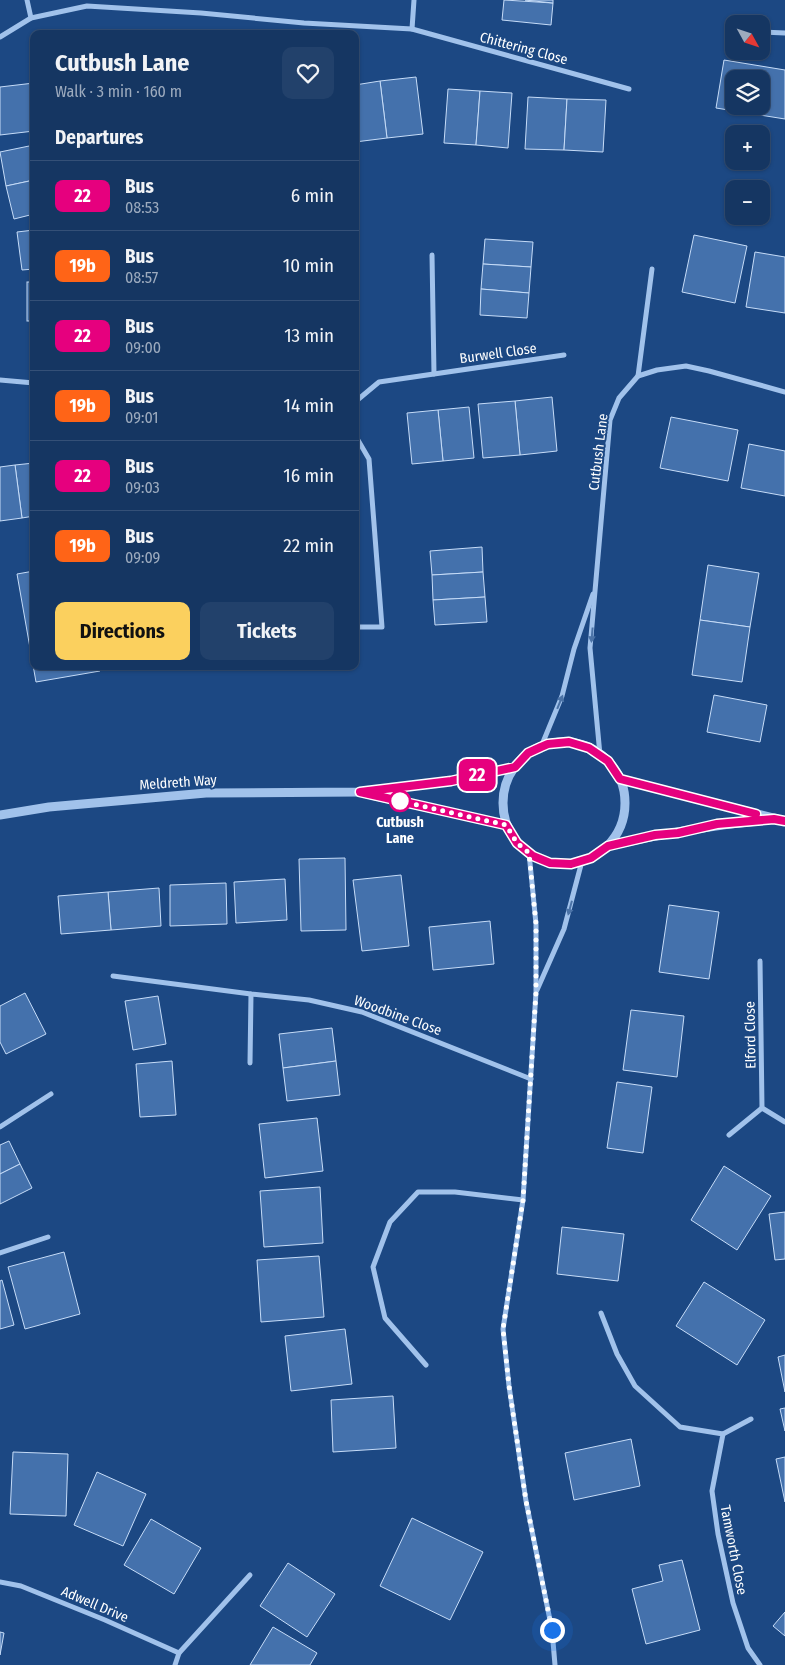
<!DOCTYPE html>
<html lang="en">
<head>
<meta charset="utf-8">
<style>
	:root { --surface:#153662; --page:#22416b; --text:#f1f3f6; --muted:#9dabbe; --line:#345077; --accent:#fbd05e }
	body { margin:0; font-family:"Fira Sans Condensed",sans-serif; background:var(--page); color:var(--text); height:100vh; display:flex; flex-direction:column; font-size:19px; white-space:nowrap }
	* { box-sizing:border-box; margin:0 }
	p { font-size:16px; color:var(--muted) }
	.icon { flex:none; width:28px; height:28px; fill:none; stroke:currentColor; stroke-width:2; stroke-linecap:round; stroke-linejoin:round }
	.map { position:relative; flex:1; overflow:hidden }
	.panel { position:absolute; left:30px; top:30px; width:329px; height:640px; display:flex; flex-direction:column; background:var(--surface); border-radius:10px; box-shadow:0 1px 4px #0004,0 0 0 1px var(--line) }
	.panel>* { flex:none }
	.badge { padding:0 10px; border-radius:8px; font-size:18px; line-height:32px }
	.needle { width:32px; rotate:130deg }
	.buttons { position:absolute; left:725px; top:15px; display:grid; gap:10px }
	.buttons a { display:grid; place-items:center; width:45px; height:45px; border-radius:10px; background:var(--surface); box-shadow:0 1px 4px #0004,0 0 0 1px var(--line); font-size:25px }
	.you { position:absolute; width:25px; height:25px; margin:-12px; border:4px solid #fff; border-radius:50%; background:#1a73e8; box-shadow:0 0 0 8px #1a73e833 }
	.map>.badge { position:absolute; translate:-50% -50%; box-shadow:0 0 0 2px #fff }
	h2 { padding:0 25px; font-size:19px; line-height:45px }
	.round { display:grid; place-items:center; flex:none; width:52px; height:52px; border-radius:10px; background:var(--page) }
	.overview { display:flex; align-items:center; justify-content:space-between; height:85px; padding:0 25px }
	h1 { font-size:24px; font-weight:700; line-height:38px }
	.cta { display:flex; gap:10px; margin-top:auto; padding:10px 25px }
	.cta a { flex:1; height:58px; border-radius:10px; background:var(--accent); color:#111; font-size:20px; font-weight:700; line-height:58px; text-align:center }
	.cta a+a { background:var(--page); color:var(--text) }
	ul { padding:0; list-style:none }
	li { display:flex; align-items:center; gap:15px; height:70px; padding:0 25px; border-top:1px solid var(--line) }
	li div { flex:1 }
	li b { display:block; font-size:19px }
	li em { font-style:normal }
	li .badge { min-width:55px; font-weight:700; text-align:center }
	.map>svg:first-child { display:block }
</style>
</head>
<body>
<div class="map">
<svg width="785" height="1665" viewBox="0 0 785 1665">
	<rect width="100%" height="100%" fill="#1c4883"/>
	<g fill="#4471ac" stroke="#c6dcf8" fill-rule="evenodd">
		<polygon points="504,0 553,3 551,25 502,20"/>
		<polygon points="525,0 553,0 553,3"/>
		<path d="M724,60L785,70V119L716,108ZM734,79H761V106H734Z"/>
		<polygon points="416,77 423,134 387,138 380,81"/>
		<polygon points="380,81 387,138 355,142 355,85"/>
		<polygon points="34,83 34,131 0,135 0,87"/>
		<polygon points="448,89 480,91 476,145 444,143"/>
		<polygon points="480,91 512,93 508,148 476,145"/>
		<polygon points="528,97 567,99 564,150 525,149"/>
		<polygon points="567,99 606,100 603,152 564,150"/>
		<polygon points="34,145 34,180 6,186 0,152"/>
		<polygon points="34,180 34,214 14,219 6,186"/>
		<polygon points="34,230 34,269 22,270 17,232"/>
		<polygon points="694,235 747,246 735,303 682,292"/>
		<polygon points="485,239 533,242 531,267 483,264"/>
		<polygon points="755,252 785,257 785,313 746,307"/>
		<polygon points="483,264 531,267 529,293 481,289"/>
		<rect x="27" y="282" width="7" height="39"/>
		<polygon points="481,289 529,293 527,318 480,315"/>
		<polygon points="552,397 557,451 520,455 515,401"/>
		<polygon points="515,401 520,455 483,458 478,404"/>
		<polygon points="469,407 474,458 443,461 438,410"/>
		<polygon points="438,410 443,461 412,464 407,413"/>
		<polygon points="671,417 738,430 728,481 660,468"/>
		<polygon points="749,444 785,451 785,496 741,488"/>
		<polygon points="34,463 34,516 22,518 15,465"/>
		<polygon points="15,465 22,518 0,521 0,467"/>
		<polygon points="482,547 483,572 432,575 430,551"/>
		<polygon points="708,565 759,573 750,627 700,620"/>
		<polygon points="34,571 34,666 99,666 100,671 36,682 17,574"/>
		<polygon points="483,572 485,597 433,600 432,575"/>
		<polygon points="485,597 487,622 435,625 433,600"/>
		<polygon points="700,620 750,627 742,682 692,675"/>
		<polygon points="222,666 248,666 222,669"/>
		<polygon points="714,695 767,705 760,742 707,732"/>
		<polygon points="345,858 346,930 301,931 299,859"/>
		<polygon points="401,875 409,946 362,951 353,880"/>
		<polygon points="285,879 287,920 236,923 234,882"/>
		<polygon points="226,883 227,924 170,926 170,885"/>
		<polygon points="159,888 161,926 111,930 108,892"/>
		<polygon points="108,892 111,930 61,934 58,896"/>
		<polygon points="669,905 719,912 709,979 659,972"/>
		<polygon points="490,921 494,964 433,970 429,927"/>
		<polygon points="25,993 46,1034 6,1054 0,1042 0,1006"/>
		<polygon points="158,996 166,1044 133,1050 125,1001"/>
		<polygon points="631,1010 684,1016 677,1077 623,1070"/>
		<polygon points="332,1028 336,1061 283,1068 279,1034"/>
		<polygon points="172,1061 176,1115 140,1117 136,1064"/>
		<polygon points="336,1061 340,1095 287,1101 283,1068"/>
		<polygon points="617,1082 652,1087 643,1153 607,1148"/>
		<polygon points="317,1118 323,1171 265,1178 259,1124"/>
		<polygon points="9,1141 20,1164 0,1174 0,1145"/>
		<polygon points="20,1164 32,1188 0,1204 0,1174"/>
		<polygon points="724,1166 771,1196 737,1250 691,1220"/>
		<polygon points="320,1187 323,1243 264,1247 260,1191"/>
		<polygon points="785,1212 785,1259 775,1260 769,1214"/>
		<polygon points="562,1227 624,1234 618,1281 557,1274"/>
		<polygon points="64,1252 80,1314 25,1329 8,1267"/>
		<polygon points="319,1256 324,1317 261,1322 257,1260"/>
		<polygon points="2,1280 14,1325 0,1329 0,1281"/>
		<polygon points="704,1282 765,1320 737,1365 676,1326"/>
		<polygon points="345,1329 352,1384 291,1391 285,1336"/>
		<polygon points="785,1355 785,1392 778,1357"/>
		<polygon points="393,1396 396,1448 333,1452 331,1400"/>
		<polygon points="785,1408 785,1431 780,1409"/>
		<polygon points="631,1439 640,1486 574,1500 565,1453"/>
		<polygon points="13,1452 68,1454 66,1516 10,1514"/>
		<polygon points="785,1457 785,1502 776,1459"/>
		<polygon points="97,1472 146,1494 123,1546 74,1525"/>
		<polygon points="412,1518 483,1552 450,1620 380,1586"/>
		<polygon points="151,1519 201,1548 174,1594 124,1565"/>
		<polygon points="682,1560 700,1630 646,1644 632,1589 663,1581 659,1565"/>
		<polygon points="288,1563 335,1594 307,1637 260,1606"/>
		<polygon points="785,1612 785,1636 773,1626"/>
		<polygon points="273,1627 317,1653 310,1665 250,1665"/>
		<polygon points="0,1632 4,1633 0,1655"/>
	</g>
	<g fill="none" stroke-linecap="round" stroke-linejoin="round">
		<g stroke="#a1c2eb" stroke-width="5">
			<polyline points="27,0 31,18"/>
			<polyline points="412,29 414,0"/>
			<polyline points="761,32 785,33"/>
			<polyline points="0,37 31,18 87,6 201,13 304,23 412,29 629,89"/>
			<polyline points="432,255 434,374"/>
			<polyline points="638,376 657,370 686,366 709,371 785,392"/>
			<polyline points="0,380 34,383"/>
			<polyline points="355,402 379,382 564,355"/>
			<polyline points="355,435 369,459 382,627 355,627"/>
			<polyline points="541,747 562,696 574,649 593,594"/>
			<polyline points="600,755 590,648 610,420 619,398 638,376 652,269"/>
			<polyline points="529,853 536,924 536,992 523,1200 503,1329 509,1386 526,1501 552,1630 555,1665"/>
			<polyline points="760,961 762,1108 785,1122"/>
			<polyline points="113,976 251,994 309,1000 362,1012 531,1079"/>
			<polyline points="537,990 564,929 582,861"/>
			<polyline points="250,1063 251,994"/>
			<polyline points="0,1127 51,1094"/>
			<polyline points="729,1135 762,1108"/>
			<polyline points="0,1253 48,1237"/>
			<polyline points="601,1313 617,1354 635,1386 680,1427 723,1434 712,1491 718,1534 733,1603 748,1648 760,1665"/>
			<polyline points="426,1365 385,1318 373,1267 390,1222 418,1192 455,1192 523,1200"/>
			<polyline points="723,1434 751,1419"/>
			<polyline points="0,1582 21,1586 105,1620 179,1653 175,1665"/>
			<polyline points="179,1653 250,1575"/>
		</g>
		<g stroke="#a1c2eb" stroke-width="9">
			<circle cx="564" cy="803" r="61"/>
			<polyline points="620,779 785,821"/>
			<polyline points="367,794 506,825"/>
			<polyline points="0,815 49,807 206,793 360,792 451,781 515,767"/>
			<path d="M608,846C660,834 713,825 766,820"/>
		</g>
	</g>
	<defs><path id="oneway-solid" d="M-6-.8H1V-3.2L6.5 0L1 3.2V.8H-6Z" transform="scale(1.25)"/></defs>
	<g fill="#4b73a7">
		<use href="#oneway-solid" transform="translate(592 635) rotate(95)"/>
		<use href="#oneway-solid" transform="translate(560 702) rotate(-68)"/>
		<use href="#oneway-solid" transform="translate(570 908) rotate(105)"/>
	</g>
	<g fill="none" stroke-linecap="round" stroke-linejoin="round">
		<defs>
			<polyline id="line" points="756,814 620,779 608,761 589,748 569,742 548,744 541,747 528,753 515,767 451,781 360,792 506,825 517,843 533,856 550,863 571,864 591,858 608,846 655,835 678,833 717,824 774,819 785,821"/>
		</defs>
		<use href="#line" stroke="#fff" stroke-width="11"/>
		<use href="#line" stroke="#e6007e" stroke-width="8"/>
		<polyline stroke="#fff" stroke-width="5" stroke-dasharray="0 9" points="400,801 395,800 506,825 517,843 529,853 536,924 536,992 523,1200 503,1329 509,1386 526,1501 552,1630"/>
	</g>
	<circle fill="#fff" stroke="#e6007e" stroke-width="2.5" cx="400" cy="801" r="10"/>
	<g text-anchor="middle" stroke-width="4" stroke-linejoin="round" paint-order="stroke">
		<g font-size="14" fill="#fff" stroke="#1c4883">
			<text transform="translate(524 48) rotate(15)" y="5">Chittering Close</text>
			<text transform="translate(498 353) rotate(-8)" y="5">Burwell Close</text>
			<text transform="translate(598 452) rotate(-83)" y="5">Cutbush Lane</text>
			<text transform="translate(178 782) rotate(-4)" y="5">Meldreth Way</text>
			<text transform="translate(398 1015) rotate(20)" y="5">Woodbine Close</text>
			<text transform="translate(750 1035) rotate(-91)" y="5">Elford Close</text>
			<text transform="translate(734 1550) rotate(79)" y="5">Tamworth Close</text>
			<text transform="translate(95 1604) rotate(23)" y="5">Adwell Drive</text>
		</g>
		<g font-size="14" font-weight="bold" fill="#fff" stroke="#1c4883">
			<text x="400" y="827">Cutbush<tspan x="400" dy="16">Lane</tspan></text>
		</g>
	</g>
</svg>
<div class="buttons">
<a><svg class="needle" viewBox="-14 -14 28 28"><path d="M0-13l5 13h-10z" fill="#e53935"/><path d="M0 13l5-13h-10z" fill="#9dabbe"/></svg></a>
<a><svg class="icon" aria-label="layers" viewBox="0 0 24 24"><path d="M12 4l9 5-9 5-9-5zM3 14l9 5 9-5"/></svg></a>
<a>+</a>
<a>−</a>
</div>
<div class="you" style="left:552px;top:1630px"></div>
<b class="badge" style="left:477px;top:775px;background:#e6007e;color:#fff">22</b>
<section class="panel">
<div class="overview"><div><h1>Cutbush Lane</h1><p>Walk · 3 min · 160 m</p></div><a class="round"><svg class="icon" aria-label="heart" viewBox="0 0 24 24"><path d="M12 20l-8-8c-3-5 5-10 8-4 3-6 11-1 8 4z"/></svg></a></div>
<h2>Departures</h2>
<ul>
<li><span class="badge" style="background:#e6007e;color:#fff">22</span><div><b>Bus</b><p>08:53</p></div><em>6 min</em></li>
<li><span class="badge" style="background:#ff6417;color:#fff">19b</span><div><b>Bus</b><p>08:57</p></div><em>10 min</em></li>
<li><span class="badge" style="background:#e6007e;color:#fff">22</span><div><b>Bus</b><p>09:00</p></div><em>13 min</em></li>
<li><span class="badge" style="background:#ff6417;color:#fff">19b</span><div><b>Bus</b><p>09:01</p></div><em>14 min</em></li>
<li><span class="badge" style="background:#e6007e;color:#fff">22</span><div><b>Bus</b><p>09:03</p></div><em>16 min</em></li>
<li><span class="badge" style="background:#ff6417;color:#fff">19b</span><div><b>Bus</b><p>09:09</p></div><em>22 min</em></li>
</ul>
<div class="cta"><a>Directions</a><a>Tickets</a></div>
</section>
</div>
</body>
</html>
